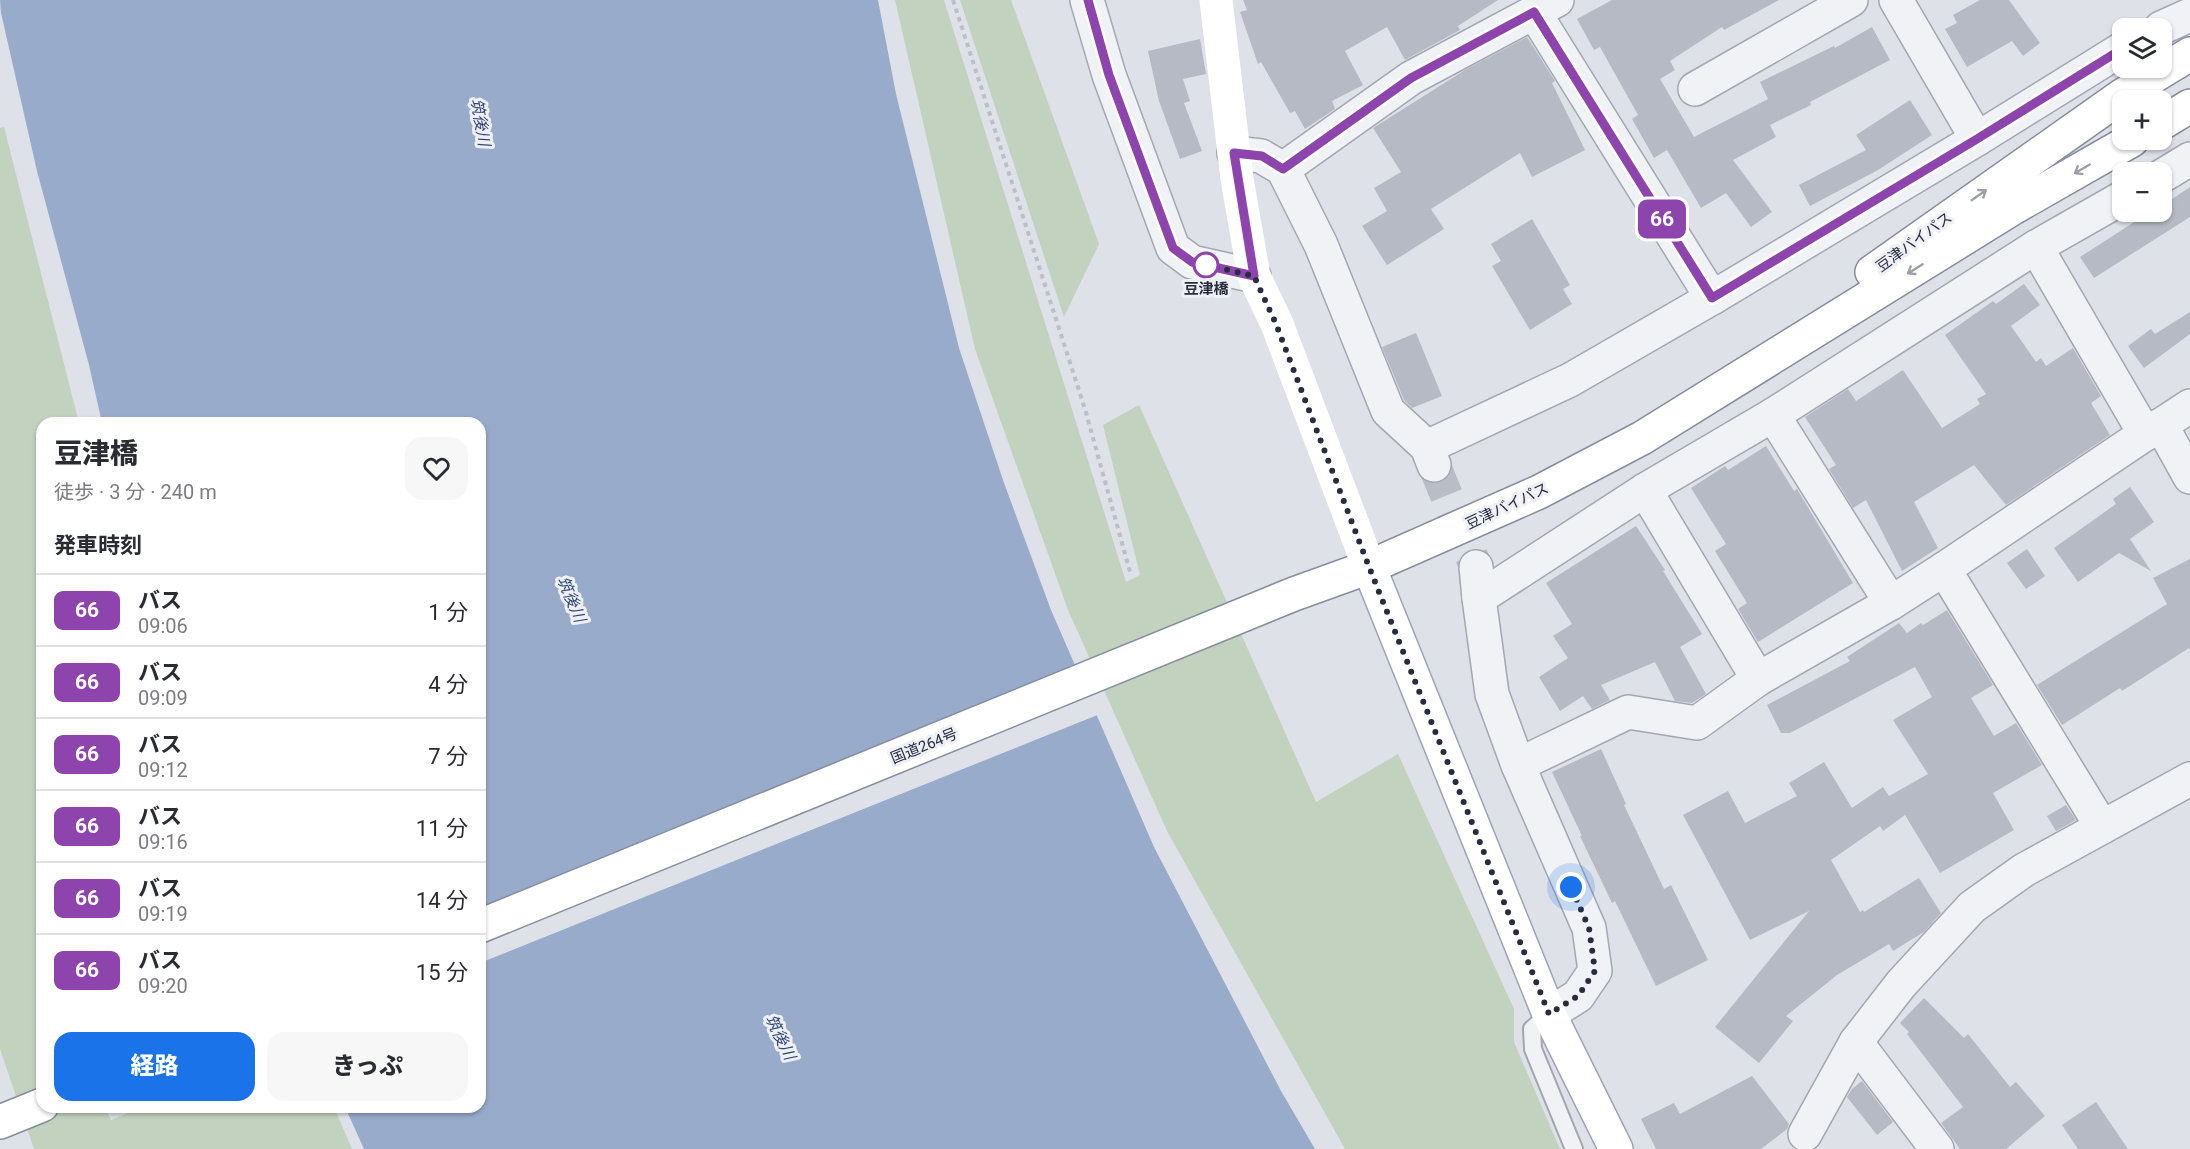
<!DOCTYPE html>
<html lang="ja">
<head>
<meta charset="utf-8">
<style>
	:root { --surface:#fff; --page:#f7f7f7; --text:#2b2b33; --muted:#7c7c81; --line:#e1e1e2; --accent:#1a73e8 }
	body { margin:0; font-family:Roboto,"Noto Sans JP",sans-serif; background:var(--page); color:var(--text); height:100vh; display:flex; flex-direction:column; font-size:22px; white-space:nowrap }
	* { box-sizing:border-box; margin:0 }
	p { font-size:20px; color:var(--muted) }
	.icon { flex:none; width:33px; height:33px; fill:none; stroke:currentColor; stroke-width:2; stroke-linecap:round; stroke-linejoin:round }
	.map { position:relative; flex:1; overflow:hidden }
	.side { position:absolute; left:36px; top:417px; width:450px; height:696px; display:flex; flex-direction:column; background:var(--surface); border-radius:18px; box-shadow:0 2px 4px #0004 }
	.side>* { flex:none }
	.badge { padding:0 12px; border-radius:9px; font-size:21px; line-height:39px }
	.tools { position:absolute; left:2112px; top:18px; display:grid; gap:12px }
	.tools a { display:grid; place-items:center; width:60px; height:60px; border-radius:12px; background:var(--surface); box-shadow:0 2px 4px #0004; font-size:30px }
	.you { position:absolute; width:30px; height:30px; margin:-15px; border:4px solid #fff; border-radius:50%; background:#1a73e8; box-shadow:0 0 0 9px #1a73e833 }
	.map>.badge { position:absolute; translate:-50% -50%; box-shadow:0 0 0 3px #fff }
	h2 { padding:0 18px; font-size:22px; line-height:54px }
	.round { display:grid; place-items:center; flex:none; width:63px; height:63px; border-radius:18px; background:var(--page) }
	.overview { display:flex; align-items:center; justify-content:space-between; height:102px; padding:0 18px }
	h1 { font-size:28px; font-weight:800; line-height:45px }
	.button { display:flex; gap:12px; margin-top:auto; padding:12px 18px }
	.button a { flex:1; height:69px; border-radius:18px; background:var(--accent); color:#fff; font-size:24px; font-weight:800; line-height:69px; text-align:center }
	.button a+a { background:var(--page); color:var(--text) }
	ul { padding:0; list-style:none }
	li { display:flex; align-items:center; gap:18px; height:72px; padding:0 18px; border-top:2px solid var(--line) }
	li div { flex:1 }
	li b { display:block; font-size:22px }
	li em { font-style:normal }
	li .badge { min-width:66px; font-weight:700; text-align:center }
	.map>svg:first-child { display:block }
</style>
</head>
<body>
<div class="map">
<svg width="2190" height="1149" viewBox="0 0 2190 1149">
	<rect width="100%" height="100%" fill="#dee1e8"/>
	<g fill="#c2d2bf">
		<polygon points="895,0 944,0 1126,582 1140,575 1103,425 1139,405 1316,802 1398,754 1514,1009 1514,1042 1560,1149 1345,1149 1167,831 1068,610 975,349"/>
		<polygon points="960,0 1011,0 1099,244 1064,317"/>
		<polygon points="4,127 79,423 42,423 42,1107 105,1107 111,1120 142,1107 334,1107 352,1149 34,1149 0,1049 0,128"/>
	</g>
	<polygon fill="#98abca" points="0,0 878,0 896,94 959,348 1004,483 1051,610 1154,847 1281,1091 1315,1149 364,1149 345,1107 480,1107 480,423 102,423 89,365 37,171 1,13"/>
	<polygon fill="#dee1e8" points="1080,668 1100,714 480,963 480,910"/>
	<g fill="#b5bac5">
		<polygon points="1243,0 1498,0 1458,26 1460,30 1405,60 1387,27 1345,51 1363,85 1332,101 1335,109 1305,129 1295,111 1290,113 1261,62 1258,64 1240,12 1247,10"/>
		<polygon points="1612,0 1779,0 1724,30 1722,27 1670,61 1675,70 1660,79 1694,137 1768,99 1760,82 1834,46 1835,48 1872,27 1890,60 1810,102 1811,105 1770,125 1776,137 1733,160 1772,212 1751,227 1726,193 1701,208 1667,150 1654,158 1632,119 1638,115 1600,47 1594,50 1577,19"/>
		<polygon points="1980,0 2009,0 2040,43 2023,56 2012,41 1967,67 1945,29 1957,23 1953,15"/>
		<polygon points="1527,37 1555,81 1552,83 1585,150 1532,177 1520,153 1431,209 1444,229 1387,265 1362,226 1387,211 1374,188 1401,172 1373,128 1465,70"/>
		<polygon points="1200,39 1206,74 1183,79 1190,101 1184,103 1202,151 1180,159 1159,101 1148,51"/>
		<polygon points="1910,100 1932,135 1878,170 1810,206 1799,185 1866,150 1856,135"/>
		<polygon points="2190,187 2190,217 2094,278 2080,257 2136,221 2135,219 2147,212 2162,212 2162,206"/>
		<polygon points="1532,219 1570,285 1563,289 1572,304 1530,330 1492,266 1501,261 1491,244"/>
		<polygon points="2024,284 2040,305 2011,326 2036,362 2041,358 2046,366 2073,348 2101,396 2091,403 2110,435 2006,505 1974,465 1914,502 1938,548 1902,571 1866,500 1853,508 1829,469 1836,465 1805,417 1848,389 1856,401 1903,370 1942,428 1980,404 1977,399 1986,394 1945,335 1993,301 1996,304"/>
		<polygon points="2190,312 2190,334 2144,368 2128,346 2151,329 2155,334"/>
		<polygon points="1416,333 1442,396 1412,408 1404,400 1382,347"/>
		<polygon points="1766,446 1794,491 1797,489 1853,583 1758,642 1738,609 1747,603 1715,551 1726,544 1691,488 1725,466 1728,470"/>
		<polygon points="2130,487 2154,522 2130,539 2151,571 2119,553 2078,582 2054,548 2116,504 2113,499"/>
		<polygon points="1636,526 1665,570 1663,571 1702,634 1680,647 1706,694 1692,703 1675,701 1655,662 1601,685 1610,700 1592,709 1583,696 1560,711 1539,677 1568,658 1553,636 1572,624 1546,583"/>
		<polygon points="2027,549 2045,576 2026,589 2007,563"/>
		<polygon points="2190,559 2190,650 2189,648 2122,691 2120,688 2062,725 2037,685 2167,604 2153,578"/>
		<polygon points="1947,610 1993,685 1971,698 1994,736 2016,723 2042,765 1993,793 2014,830 1940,873 1905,815 1883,831 1880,826 1831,860 1860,912 1863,910 1864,912 1919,878 1941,913 1924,932 1893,951 1889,944 1837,975 1786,1016 1793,1021 1759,1063 1715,1027 1809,911 1750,940 1683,815 1728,791 1745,823 1797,796 1789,783 1824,762 1852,808 1883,787 1889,796 1928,774 1893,720 1932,697 1915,667 1790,733 1781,733 1767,705 1850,661 1847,657 1899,623 1907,633 1921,623 1923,625"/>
		<polygon points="1601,749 1626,804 1624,805 1664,889 1671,885 1708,960 1656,986 1615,901 1612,903 1580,836 1582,836 1552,772"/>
		<polygon points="2066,805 2076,820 2056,831 2047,816"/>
		<polygon points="1924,998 1964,1038 1968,1034 2010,1087 2016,1082 2045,1116 2006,1149 1960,1149 1941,1123 1963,1107 1907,1034 1909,1032 1900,1023"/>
		<polygon points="1752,1076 1789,1124 1787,1129 1761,1149 1656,1149 1641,1119 1674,1103 1680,1114"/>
		<polygon points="1862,1081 1893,1122 1877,1135 1847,1097 1852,1089"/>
		<polygon points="2096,1102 2128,1149 2078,1149 2062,1125"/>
	</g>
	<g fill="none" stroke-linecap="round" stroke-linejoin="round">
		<polyline stroke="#b9bdc6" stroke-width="33" stroke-dasharray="33 16" stroke-linecap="butt" points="1434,465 1476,567"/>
		<defs>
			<polyline id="lane" points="1549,1014 1532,1029 1533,1049 1574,1149"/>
			<g id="street">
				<polyline points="1087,0 1109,75 1173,248 1192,262 1254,276"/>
				<polyline points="1896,0 1977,139"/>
				<polyline points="1534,12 1712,298 1977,139 2122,49"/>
				<polyline points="2161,28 2190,15"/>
				<polyline points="1695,89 1851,0"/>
				<polyline points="1234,153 1261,156 1283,169 1321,245 1388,411 1427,447 1434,465"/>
				<polyline points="1283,169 1411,78 1557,0"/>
				<polyline points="2162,176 2190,159"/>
				<polyline points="1773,415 1891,603"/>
				<polyline points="2161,425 2190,406"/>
				<polyline points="2145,434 2161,425 2190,477"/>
				<polyline points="1427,447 1570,380 1712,298"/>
				<polyline points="1645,490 1758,679"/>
				<polyline points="1476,567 1479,598"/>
				<polyline points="1944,569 2102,827"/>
				<polyline points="1518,765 1628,712 1697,723 1758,679 1891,603 1944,569 2145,434 2036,247 2122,198"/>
				<polyline points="1549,1014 1578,996 1595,971 1589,928 1518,765 1492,694 1479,598 1645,490 1773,415 2036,247"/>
				<polyline points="1856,1042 1937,1149"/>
				<polyline points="1805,1134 1856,1042 1901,984 1972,907 2024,870 2190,779"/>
			</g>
			<polyline id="primary" points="1369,567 1549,1014 1616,1149"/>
			<g id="highway">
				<polyline points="2162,123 2190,106"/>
				<polyline points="1872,272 2123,95 2190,54"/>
				<polyline points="480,926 1294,594 1369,567 1539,492 1642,438 2013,208 2132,140"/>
				<polyline points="0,1122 42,1105"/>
			</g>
		</defs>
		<use href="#lane" stroke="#a3a7b2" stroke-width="20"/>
		<use href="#street" stroke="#a3a7b2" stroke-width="36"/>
		<use href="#primary" stroke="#9da4b4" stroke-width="36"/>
		<use href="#highway" stroke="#858d9f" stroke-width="36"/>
		<polyline stroke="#bcbfc6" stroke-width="4" stroke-dasharray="4.5 4.5" stroke-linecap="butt" points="953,0 1085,409 1130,572"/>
		<use href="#lane" stroke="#f1f2f6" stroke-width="16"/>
		<use href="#street" stroke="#f1f2f6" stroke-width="33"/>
		<polyline stroke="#fff" stroke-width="33" points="1216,0 1237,179 1254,276 1277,324 1369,567"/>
		<use href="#primary" stroke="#fff" stroke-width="33"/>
		<use href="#highway" stroke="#fff" stroke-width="33"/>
	</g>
	<defs><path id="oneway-shaft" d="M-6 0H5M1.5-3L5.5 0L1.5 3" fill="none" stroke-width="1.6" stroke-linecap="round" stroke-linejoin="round" transform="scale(1.5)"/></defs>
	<g stroke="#9ea0a9">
		<use href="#oneway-shaft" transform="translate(2082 169) rotate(150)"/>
		<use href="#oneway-shaft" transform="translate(1979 195) rotate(-35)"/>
		<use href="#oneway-shaft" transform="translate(1915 269) rotate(148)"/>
	</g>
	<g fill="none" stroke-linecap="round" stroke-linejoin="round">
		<defs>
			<polyline id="line" points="1088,0 1109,75 1173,248 1192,262 1254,276 1234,153 1262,156 1283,169 1411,78 1534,12 1712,298 1977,139 2122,49"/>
		</defs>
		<use href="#line" stroke="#fff" stroke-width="14"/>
		<use href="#line" stroke="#8e44ad" stroke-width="9"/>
		<polyline stroke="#272d3f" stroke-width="6" stroke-dasharray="0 10.8" points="1206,265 1254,276 1276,324 1369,567 1549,1014 1578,996 1595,971 1589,928 1571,887"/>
	</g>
	<circle fill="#fff" stroke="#8e44ad" stroke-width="3" cx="1206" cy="265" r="12"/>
	<g text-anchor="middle" stroke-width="6" stroke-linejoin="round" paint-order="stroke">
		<g font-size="15" fill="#272d3f" stroke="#eef0f6">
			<text transform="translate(1914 242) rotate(-36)" y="5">豆津バイパス</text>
			<text transform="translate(1507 506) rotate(-25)" y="5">豆津バイパス</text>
			<text transform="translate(924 746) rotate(-22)" y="5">国道264号</text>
		</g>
		<g font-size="15" font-weight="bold" fill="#272d3f" stroke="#eef0f6">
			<text x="1206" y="294">豆津橋</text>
		</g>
		<g font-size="16" font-style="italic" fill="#304774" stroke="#eef0f6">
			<text transform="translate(481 122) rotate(80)" y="6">筑後川</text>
			<text transform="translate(572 599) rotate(67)" y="6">筑後川</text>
			<text transform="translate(781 1037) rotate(64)" y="6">筑後川</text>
		</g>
	</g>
</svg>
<div class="tools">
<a><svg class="icon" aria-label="layers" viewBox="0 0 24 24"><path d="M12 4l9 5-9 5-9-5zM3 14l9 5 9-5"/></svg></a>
<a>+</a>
<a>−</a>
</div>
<div class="you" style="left:1571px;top:887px"></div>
<b class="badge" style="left:1662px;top:219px;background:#8e44ad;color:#fff">66</b>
<section class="side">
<div class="overview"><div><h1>豆津橋</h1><p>徒歩 · 3 分 · 240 m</p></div><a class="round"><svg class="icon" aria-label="heart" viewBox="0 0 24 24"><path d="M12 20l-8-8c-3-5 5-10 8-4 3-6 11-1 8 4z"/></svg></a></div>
<h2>発車時刻</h2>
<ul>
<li><span class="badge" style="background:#8e44ad;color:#fff">66</span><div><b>バス</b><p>09:06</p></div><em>1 分</em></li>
<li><span class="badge" style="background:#8e44ad;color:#fff">66</span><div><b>バス</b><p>09:09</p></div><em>4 分</em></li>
<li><span class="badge" style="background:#8e44ad;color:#fff">66</span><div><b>バス</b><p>09:12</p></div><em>7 分</em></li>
<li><span class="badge" style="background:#8e44ad;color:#fff">66</span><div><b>バス</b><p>09:16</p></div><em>11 分</em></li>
<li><span class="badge" style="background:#8e44ad;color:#fff">66</span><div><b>バス</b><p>09:19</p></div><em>14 分</em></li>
<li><span class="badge" style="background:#8e44ad;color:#fff">66</span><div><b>バス</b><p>09:20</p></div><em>15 分</em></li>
</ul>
<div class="button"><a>経路</a><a>きっぷ</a></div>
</section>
</div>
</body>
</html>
